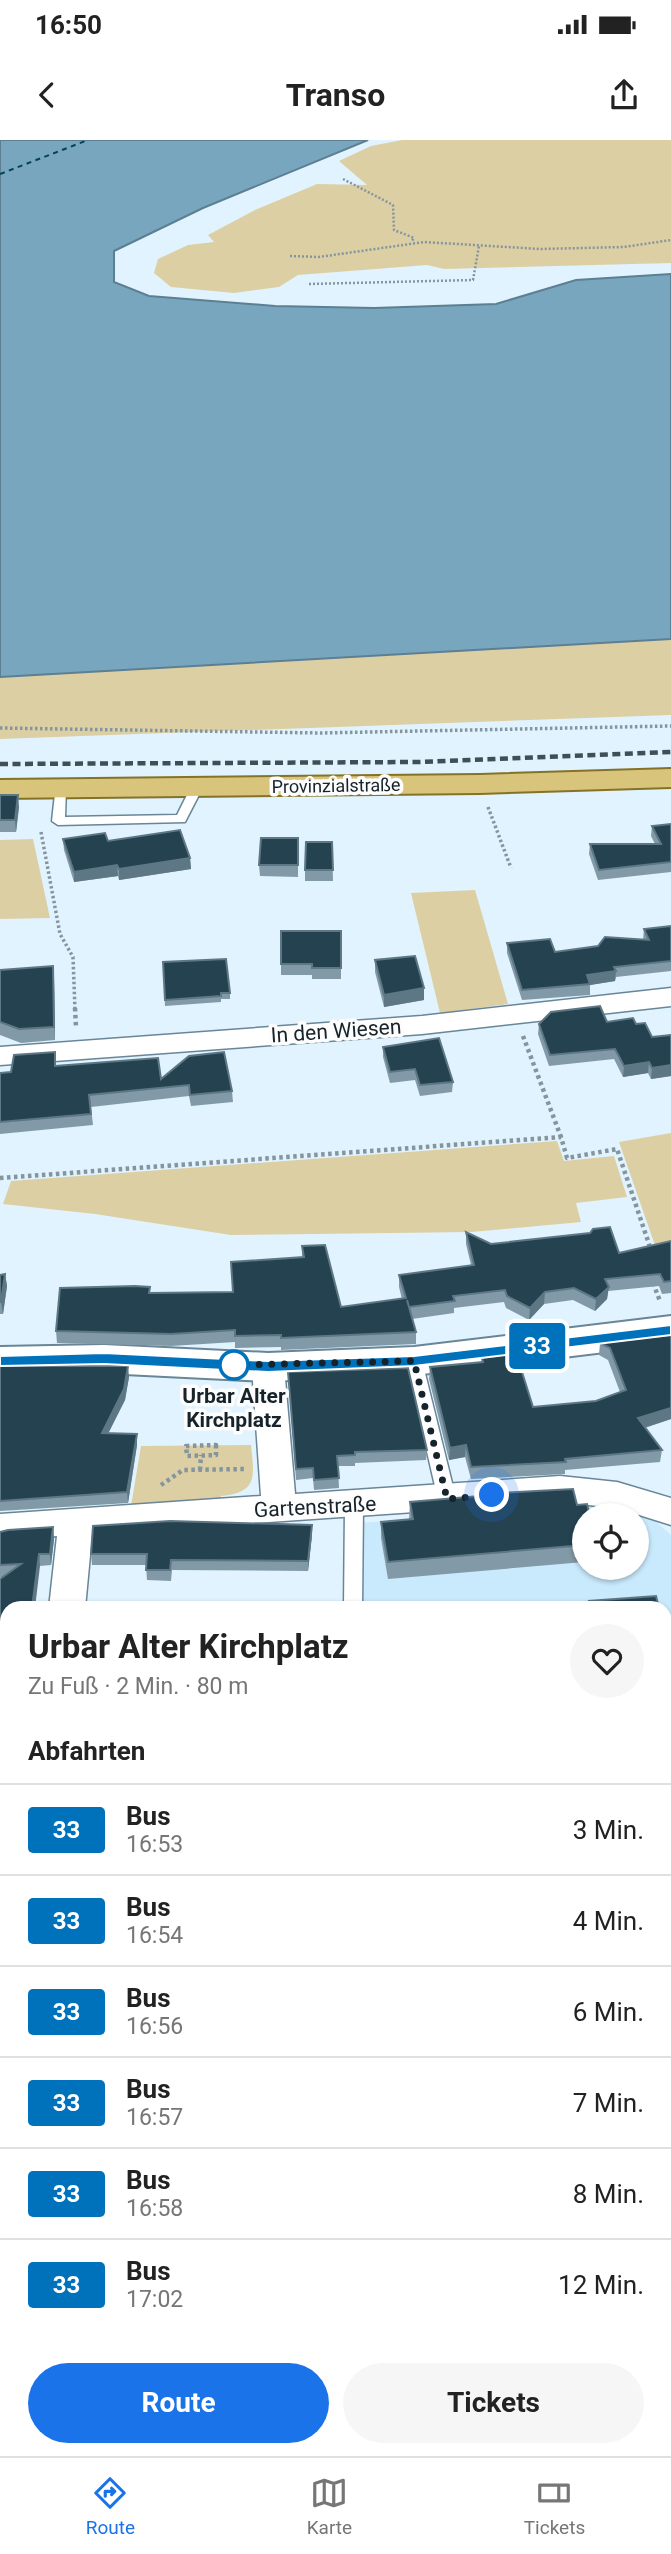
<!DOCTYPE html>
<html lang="de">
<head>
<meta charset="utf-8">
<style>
	:root { --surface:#fff; --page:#f6f6f6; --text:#222; --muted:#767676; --line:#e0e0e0; --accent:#1a73e8 }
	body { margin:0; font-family:Roboto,sans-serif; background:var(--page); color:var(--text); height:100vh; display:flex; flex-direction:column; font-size:26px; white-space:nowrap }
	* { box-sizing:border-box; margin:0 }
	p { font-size:23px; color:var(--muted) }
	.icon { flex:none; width:38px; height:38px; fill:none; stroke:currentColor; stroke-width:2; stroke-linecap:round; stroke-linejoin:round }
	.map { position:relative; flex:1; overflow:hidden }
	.drawer { position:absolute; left:0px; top:1461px; width:672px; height:856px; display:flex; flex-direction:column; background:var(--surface); border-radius:21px 21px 0 0; box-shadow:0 2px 5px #0004 }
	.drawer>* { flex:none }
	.badge { padding:0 14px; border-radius:5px; font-size:24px; line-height:46px }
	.tools { position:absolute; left:572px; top:1363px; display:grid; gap:14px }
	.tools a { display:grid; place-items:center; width:77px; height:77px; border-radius:50%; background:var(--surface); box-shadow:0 2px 5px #0004; font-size:35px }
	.you { position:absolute; width:35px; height:35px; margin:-18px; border:5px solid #fff; border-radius:50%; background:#1a73e8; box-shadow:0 0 0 10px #1a73e833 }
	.map>.badge { position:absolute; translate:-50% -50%; box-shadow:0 0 0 4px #fff }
	h2 { padding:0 28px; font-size:26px; line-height:63px }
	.round { display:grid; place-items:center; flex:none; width:74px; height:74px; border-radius:37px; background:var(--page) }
	.head { display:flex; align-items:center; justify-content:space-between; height:119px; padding:0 28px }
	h1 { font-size:33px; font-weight:700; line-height:52px }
	.primary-button { display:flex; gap:14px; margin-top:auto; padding:14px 28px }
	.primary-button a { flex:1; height:80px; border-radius:42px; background:var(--accent); color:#fff; font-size:28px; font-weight:700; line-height:80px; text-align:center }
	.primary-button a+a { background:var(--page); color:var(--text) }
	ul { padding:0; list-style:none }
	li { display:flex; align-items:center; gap:21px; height:91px; padding:0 28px; border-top:2px solid var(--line) }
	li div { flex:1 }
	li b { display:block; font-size:26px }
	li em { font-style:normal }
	li .badge { min-width:77px; font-weight:700; text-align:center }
	.status { display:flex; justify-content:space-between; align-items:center; height:49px; padding:0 35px; background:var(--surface); direction:ltr }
	.status svg { height:19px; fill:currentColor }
	header { display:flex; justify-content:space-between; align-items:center; height:91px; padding:0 28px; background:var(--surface); font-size:32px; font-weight:700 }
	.tabs { display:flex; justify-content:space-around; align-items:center; height:98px; border-top:2px solid var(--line); background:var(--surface); font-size:19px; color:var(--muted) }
	.tabs a { display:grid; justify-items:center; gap:4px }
	.tabs .selected { color:var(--accent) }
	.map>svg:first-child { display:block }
</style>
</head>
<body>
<div class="status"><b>16:50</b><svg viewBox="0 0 49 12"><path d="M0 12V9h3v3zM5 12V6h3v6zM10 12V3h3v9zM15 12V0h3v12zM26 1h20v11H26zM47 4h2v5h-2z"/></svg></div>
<header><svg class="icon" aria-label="back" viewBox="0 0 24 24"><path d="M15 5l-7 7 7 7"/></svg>Transo<svg class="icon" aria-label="share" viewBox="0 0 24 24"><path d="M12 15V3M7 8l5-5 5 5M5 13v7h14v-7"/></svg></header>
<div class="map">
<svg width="671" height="2316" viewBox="0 0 671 2316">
	<rect width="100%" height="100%" fill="#e0f3fe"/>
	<path fill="#c9e9fc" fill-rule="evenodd" d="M583,1365L631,1370L654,1380L671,1395V1696L665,1705V1468H357L360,1383ZM584,1376H637V1428H584Z"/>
	<g fill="#ddcfa4">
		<polygon points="402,0 671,0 671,123 444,129 427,125 298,135 279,147 234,153 171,147 154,133 158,119 188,105 214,102 208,95 255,70 317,44 367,45 339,21 371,6"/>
		<polygon points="671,499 671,575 0,599 0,537"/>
		<polygon points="33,699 50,778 0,779 0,700"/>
		<polygon points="475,750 508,864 440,873 411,753"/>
		<polygon points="671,993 671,1107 657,1111 619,1002"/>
		<polygon points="557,1001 564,1021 614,1016 627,1057 576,1063 581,1082 471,1092 231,1095 95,1074 3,1064 11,1041"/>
		<path d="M251,1305C254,1335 259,1353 221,1356V1362L131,1366L141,1306Z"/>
	</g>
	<polygon fill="#79a6bf" stroke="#5c7f92" stroke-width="2" points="0,0 368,0 203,68 114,111 114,142 149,156 275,166 374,168 496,164 576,140 671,134 671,499 0,537"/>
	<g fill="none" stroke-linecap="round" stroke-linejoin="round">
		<polyline stroke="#02425c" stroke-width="2" stroke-dasharray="5 4.5" stroke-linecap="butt" points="0,34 88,0"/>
		<defs>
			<g id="lane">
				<polygon points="197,643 203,647 185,682 58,685 52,681 56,645 64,645 66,648 65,677 177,675 191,647"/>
				<polygon points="414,1215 422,1221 456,1359 453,1364 441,1364 438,1359 406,1221"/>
				<polygon points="354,1359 360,1361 363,1366 362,1468 344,1468 345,1366 348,1361"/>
			</g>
			<g id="street">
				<polygon points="671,848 671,866 422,894 0,925 0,907 422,876"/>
				<polygon points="268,1215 279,1219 284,1227 295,1354 560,1336 617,1342 671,1358 671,1385 617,1368 560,1362 92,1394 85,1468 49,1468 57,1396 0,1400 0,1374 261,1356 252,1227 257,1219"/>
				<polygon points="671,1719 671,1758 665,1760 665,1721"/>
				<polygon points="7,1777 7,1817 0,1820 0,1780"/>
				<polygon points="0,1845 7,1847 7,1891 0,1888"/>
				<polygon points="334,2310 383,2310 385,2316 336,2316"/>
			</g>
			<g id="secondary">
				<polygon points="671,1176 671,1204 414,1235 268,1241 104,1233 0,1235 0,1207 104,1205 268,1213 414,1207"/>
				<polygon points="671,2236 671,2294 665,2297 665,2239"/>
				<polygon points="579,2310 641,2310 639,2316 577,2316"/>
			</g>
			<polygon id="primary" points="671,629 671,647 480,653 0,658 0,640 480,635"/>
		</defs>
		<use href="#lane" stroke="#688697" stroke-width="3"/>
		<use href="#street" stroke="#688697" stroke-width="3"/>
		<use href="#secondary" stroke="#688697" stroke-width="4"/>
		<use href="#primary" stroke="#847227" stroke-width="4"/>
		<g stroke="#85959e" stroke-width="2.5" stroke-dasharray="2 2" stroke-linecap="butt">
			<polyline points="343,39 393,65 394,90 414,98 411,102"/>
			<polyline points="290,116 319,117 424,102 540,109 624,107 671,100"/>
			<polyline points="309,144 473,140 479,106"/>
		</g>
		<g stroke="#85959e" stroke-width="3.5" stroke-dasharray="2.5 2.5" stroke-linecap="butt">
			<polyline points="0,588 321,593 671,586"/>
			<polyline points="488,667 511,728"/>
			<polyline points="41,692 60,794 73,817 75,870"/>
		</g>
		<g stroke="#85959e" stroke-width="4.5" stroke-dasharray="3.5 3.5" stroke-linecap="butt">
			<polyline points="75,868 76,887"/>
			<polyline points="523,896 561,997"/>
			<polyline points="0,1038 561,997 567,1018 617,1009 651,1110"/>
			<polyline points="653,1143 660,1161"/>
			<polygon points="216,1305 216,1315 187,1316 186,1306"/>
			<polyline points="200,1330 201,1315"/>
			<polyline points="161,1345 183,1330 245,1329"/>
		</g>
		<polyline stroke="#85959e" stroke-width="5" stroke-dasharray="4.5 4.5" stroke-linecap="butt" points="0,2067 7,2061"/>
		<use href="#lane" fill="#fff" fill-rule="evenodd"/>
		<use href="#street" fill="#fff" fill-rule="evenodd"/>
		<use href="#secondary" fill="#fff" fill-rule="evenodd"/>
		<use href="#primary" fill="#d9c47c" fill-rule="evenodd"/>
		<polyline stroke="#404e56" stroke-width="4.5" stroke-dasharray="8 4.5" stroke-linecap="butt" points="0,624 420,622 671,612"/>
	</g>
	<g fill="#829aa8">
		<polygon points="0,655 19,667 16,692 0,692"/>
		<polygon points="671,684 671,732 598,740 589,714 590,704 655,704 651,696 652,686"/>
		<polygon points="298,698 298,737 260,736 259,725"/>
		<polygon points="63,699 108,701 190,718 191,729 119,740 118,736 74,742 64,710"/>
		<polygon points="332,702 333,741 305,741 305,730"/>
		<polygon points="671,786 671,831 616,837 615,841 590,845 590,855 522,860 507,813 507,803 555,812 643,800 644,789"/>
		<polygon points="281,791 341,791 341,839 312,839 312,835 281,835"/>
		<polygon points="375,820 424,860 384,867 375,832"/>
		<polygon points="163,822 230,853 230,859 221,859 221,862 165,866"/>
		<polygon points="0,830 54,839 55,900 21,903 0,895"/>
		<polygon points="607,882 636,884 652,897 671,895 671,936 651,939 648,933 623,937 614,919 549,926 538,894 539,884"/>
		<polygon points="383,907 453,942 452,952 420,956 415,940 390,943 383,917"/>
		<polygon points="56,926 161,939 232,951 233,962 191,966 189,956 91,967 93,985 0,994 0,933"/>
		<polygon points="466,1092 491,1104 619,1113 671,1101 671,1153 662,1154 659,1146 608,1151 607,1159 595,1171 573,1160 544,1164 529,1180 506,1168 504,1162 454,1168 454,1173 412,1179 416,1192 416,1204 281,1210 281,1207 235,1208 235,1202 171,1206 57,1203 56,1191 150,1153 233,1152 302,1117 302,1106 341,1167 402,1159 399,1147 399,1135 471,1125 466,1104"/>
		<polygon points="5,1134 7,1146 3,1174 0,1174 0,1135"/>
		<polygon points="671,1195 671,1279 645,1288 662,1310 660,1322 565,1330 565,1334 471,1339 465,1317 449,1320 429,1239 430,1227 481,1223 482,1218 533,1267 596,1261 620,1252 608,1220 599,1215 600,1203"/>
		<polygon points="0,1226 129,1237 125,1260 108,1293 137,1294 137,1305 128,1363 0,1371"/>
		<polygon points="288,1232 427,1310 426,1320 355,1323 355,1326 338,1326 339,1348 314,1350 313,1338 296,1340"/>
		<polygon points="479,1354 577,1365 584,1376 584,1422 388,1439 381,1398 381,1382 409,1379 410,1362 479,1357"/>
		<polygon points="53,1387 54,1399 51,1425 40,1426 7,1468 7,1632 0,1632 0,1439 3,1437 0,1437 0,1392"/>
		<polygon points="312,1395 308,1431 172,1430 171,1441 147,1440 146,1425 92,1425 91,1414"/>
		<polygon points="665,1495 671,1519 671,1614 665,1615"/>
		<polygon points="665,2124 669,2128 671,2127 671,2209 665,2202"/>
	</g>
	<g fill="#5d7785">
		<polygon points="18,655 19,667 16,692 15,680"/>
		<polygon points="190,718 191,729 119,740 119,729"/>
		<polygon points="117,725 118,736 74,742 74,732"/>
		<polygon points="53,826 54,839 55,900 54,887"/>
		<polygon points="616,831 615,841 590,845 587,835"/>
		<polygon points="424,848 424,860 384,867 384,855"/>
		<polygon points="649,922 648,933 623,937 624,926"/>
		<polygon points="671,925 671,936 651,939 652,928"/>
		<polygon points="5,1134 7,1146 3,1174 1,1162"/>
		<polygon points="609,1147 607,1159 595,1171 596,1159"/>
		<polygon points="545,1152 544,1164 529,1180 530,1168"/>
		<polygon points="128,1226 129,1237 125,1260 103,1304 102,1293"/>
		<polygon points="671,1268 671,1279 637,1290 638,1278"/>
		<polygon points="137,1294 137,1305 128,1363 127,1352"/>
		<polygon points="466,1305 465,1317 449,1320 450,1308"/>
		<polygon points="312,1385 312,1395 308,1431 308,1421"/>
		<polygon points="53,1387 54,1399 51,1425 50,1414"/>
		<polygon points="39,1414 40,1426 35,1468 32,1468"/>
		<polygon points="7,1726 7,1752 0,1757 0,1743"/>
		<polygon points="671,1888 671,1896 665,1901 665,1892"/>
		<polygon points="669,1921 667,1931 665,1933 665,1924"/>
	</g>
	<g fill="#254251" stroke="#5d7785" stroke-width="2">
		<polygon points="0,655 18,655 15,680 0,680"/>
		<polygon points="671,684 671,722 599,730 590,704 661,704 652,686"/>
		<polygon points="180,690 190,718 119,729 117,725 74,732 63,699 105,693 108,701"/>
		<polygon points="261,698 298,698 298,725 259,725"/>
		<polygon points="306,702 332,702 333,730 305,730"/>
		<polygon points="671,786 671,821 614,827 616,831 587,835 590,844 522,850 507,803 550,799 555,812 598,806 605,797 649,800 644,789"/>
		<polygon points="281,791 341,791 341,828 312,828 312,824 281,824"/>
		<polygon points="415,816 424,848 384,855 375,820"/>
		<polygon points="226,819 230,853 221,853 221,856 165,860 163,822"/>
		<polygon points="53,826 54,887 19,889 0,882 0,830"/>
		<polygon points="600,866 607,882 633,878 636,884 645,883 652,897 671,895 671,925 652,928 649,922 624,926 615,909 550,915 539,884 551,872"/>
		<polygon points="439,898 453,942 420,945 415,929 390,932 383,907"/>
		<polygon points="55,912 55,926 158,918 161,939 189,916 224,912 232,951 190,955 189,945 89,955 91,974 0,982 0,933 11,932 14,915"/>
		<polygon points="610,1087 619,1113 671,1101 671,1141 664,1142 660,1134 605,1139 609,1147 596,1159 574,1148 545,1152 530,1168 507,1156 505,1150 453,1156 455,1161 409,1167 407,1160 416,1192 281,1198 281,1195 235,1196 235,1190 171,1194 56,1191 60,1148 135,1146 150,1147 149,1153 233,1152 231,1122 304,1117 302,1106 325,1105 341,1167 406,1158 399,1135 474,1125 466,1092 491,1104 590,1093 593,1089"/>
		<polygon points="5,1134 1,1162 0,1162 0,1135"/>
		<polygon points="671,1195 671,1268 638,1278 662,1310 565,1319 566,1322 471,1327 466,1305 450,1308 430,1227 483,1222 482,1218 516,1213 533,1267 596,1261 626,1250 610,1208 600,1203"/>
		<polygon points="0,1226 128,1226 124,1249 102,1293 137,1294 127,1352 0,1361"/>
		<polygon points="408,1228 427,1310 355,1312 355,1315 337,1316 339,1338 314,1340 313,1328 296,1329 288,1232"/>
		<polygon points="573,1349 577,1365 587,1364 590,1376 584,1376 584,1405 388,1422 381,1382 413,1379 410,1362 480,1356 479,1354"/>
		<polygon points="170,1381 312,1385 308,1421 171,1420 170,1430 146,1430 147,1414 91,1414 93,1386"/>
		<polygon points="53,1387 50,1414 39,1414 32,1468 7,1468 7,1621 0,1621 0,1439 21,1424 0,1425 0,1392 8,1390"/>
		<polygon points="656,1456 659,1468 591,1468 589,1461"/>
		<polygon points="665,1495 671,1519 671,1597 665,1598"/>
		<polygon points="0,1669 7,1670 7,1726 5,1739 0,1743"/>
		<polygon points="671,1800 671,1888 665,1892 665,1804"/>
		<polygon points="665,1917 669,1921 665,1924"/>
		<polygon points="665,2124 669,2128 671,2127 671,2198 665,2190"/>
		<polygon points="251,2310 270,2310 276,2316 245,2316"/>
	</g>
	<polygon fill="#0072bc" stroke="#fff" stroke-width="2" points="671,1185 671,1195 414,1226 268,1232 104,1224 0,1226 0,1216 104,1213 268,1221 414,1216"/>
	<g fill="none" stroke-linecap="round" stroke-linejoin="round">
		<polyline stroke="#17232a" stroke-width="7" stroke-dasharray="0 12.6" points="234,1225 414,1221 447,1359 492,1355"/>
	</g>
	<circle fill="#fff" stroke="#0072bc" stroke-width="3.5" cx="234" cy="1225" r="14"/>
	<g text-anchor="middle" stroke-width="7" stroke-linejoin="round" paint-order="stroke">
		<g font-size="18" fill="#17232a" stroke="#fdfdfd">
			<text transform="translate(336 646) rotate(-1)" y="6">Provinzialstraße</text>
		</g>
		<g font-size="21" fill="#17232a" stroke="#fdfdfd">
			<text transform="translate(336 891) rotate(-4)" y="7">In den Wiesen</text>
			<text transform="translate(315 1367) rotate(-3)" y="7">Gartenstraße</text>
		</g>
		<g font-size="21" font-weight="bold" fill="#17232a" stroke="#fdfdfd">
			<text x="234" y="1263">Urbar Alter<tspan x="234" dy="24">Kirchplatz</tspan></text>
		</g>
	</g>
</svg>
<div class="tools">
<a><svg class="icon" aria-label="locate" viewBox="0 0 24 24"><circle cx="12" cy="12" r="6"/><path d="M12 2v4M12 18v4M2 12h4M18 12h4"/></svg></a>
</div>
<div class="you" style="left:492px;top:1355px"></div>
<b class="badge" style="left:537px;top:1206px;background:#0072bc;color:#fff">33</b>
<section class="drawer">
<div class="head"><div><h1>Urbar Alter Kirchplatz</h1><p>Zu Fuß · 2 Min. · 80 m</p></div><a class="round"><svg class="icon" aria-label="heart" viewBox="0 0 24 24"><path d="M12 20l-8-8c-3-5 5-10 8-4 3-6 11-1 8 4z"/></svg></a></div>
<h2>Abfahrten</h2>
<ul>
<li><span class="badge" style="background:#0072bc;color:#fff">33</span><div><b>Bus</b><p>16:53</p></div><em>3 Min.</em></li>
<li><span class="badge" style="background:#0072bc;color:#fff">33</span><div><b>Bus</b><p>16:54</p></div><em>4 Min.</em></li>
<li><span class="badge" style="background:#0072bc;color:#fff">33</span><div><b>Bus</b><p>16:56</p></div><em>6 Min.</em></li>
<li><span class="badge" style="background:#0072bc;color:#fff">33</span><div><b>Bus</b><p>16:57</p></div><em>7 Min.</em></li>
<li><span class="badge" style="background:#0072bc;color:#fff">33</span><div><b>Bus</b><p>16:58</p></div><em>8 Min.</em></li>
<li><span class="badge" style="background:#0072bc;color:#fff">33</span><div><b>Bus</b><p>17:02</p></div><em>12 Min.</em></li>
</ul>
<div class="primary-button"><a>Route</a><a>Tickets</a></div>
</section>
</div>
<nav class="tabs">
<a class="selected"><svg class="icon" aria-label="directions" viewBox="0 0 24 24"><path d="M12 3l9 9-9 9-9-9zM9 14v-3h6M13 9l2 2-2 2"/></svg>Route</a>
<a><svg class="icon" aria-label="map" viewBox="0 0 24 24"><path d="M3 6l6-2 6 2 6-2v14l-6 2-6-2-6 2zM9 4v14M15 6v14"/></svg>Karte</a>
<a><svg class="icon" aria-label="tickets" viewBox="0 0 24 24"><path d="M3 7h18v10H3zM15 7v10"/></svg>Tickets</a>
</nav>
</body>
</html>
